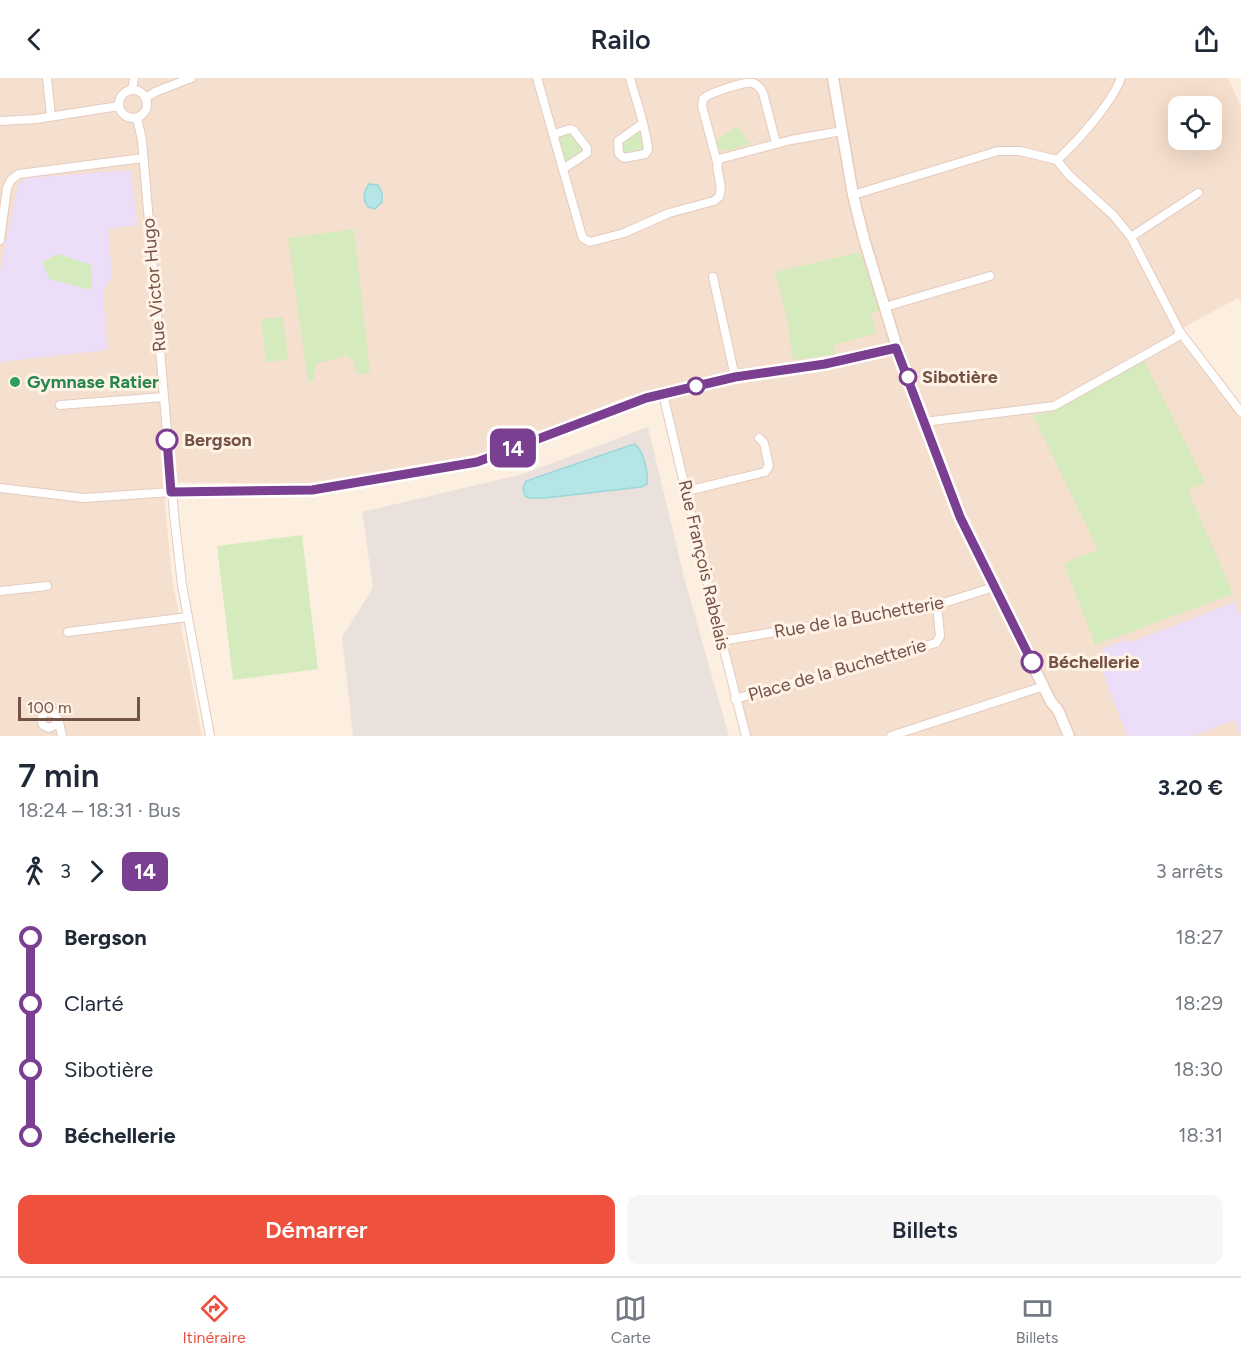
<!DOCTYPE html>
<html lang="fr">
<head>
<meta charset="utf-8">
<style>
	:root { --surface:#fff; --page:#f6f6f7; --text:#1f2937; --muted:#747a83; --line:#e0e1e3; --accent:#ee523e }
	body { margin:0; font-family:Figtree,sans-serif; background:var(--page); color:var(--text); height:100vh; display:flex; flex-direction:column; font-size:22px; white-space:nowrap }
	* { box-sizing:border-box; margin:0 }
	p { font-size:20px; color:var(--muted) }
	.icon { flex:none; width:33px; height:33px; fill:none; stroke:currentColor; stroke-width:2; stroke-linecap:round; stroke-linejoin:round }
	.map { position:relative; height:658px; overflow:hidden }
	.details { display:flex; flex-direction:column; background:var(--surface); flex:1 }
	.details>* { flex:none }
	.badge { padding:0 12px; border-radius:9px; font-size:21px; line-height:39px }
	.controls { position:absolute; left:1168px; top:18px; display:grid; gap:12px }
	.controls a { display:grid; place-items:center; width:54px; height:54px; border-radius:12px; background:var(--surface); box-shadow:0 6px 24px #0002; font-size:30px }
	.scale { position:absolute; left:18px; bottom:15px; width:122px; box-sizing:border-box; padding-left:6px; border:3px solid #755246; border-top:0; font-size:16px; line-height:21px; white-space:nowrap; color:#755246; -webkit-text-stroke:4px #fff3e7; paint-order:stroke }
	.map>.badge { position:absolute; translate:-50% -50%; box-shadow:0 0 0 3px #fff }
	.legs { display:flex; align-items:center; gap:9px; height:66px; padding:0 18px; font-size:20px }
	.legs p { margin-inline-start:auto }
	.overview { display:flex; align-items:center; justify-content:space-between; height:102px; padding:0 18px }
	h1 { font-size:33px; font-weight:600; line-height:45px }
	.button { display:flex; gap:12px; margin-top:auto; padding:12px 18px }
	.button a { flex:1; height:69px; border-radius:12px; background:var(--accent); color:#fff; font-size:24px; font-weight:600; line-height:69px; text-align:center }
	.button a+a { background:var(--page); color:var(--text) }
	ul { padding:0 18px; list-style:none }
	li { display:flex; align-items:center; gap:21px; height:66px; font-size:22px }
	li i { display:grid; place-items:center; width:9px; height:100%; margin:0 8px; background:currentColor }
	li i::after { content:''; width:15px; height:15px; margin:-8px; border:4px solid; border-radius:50%; background:var(--surface) }
	li p { margin-inline-start:auto }
	li:first-child i { background:linear-gradient(#0000 50%,currentColor 0) }
	li:last-child i { background:linear-gradient(currentColor 50%,#0000 0) }
	header { display:flex; justify-content:space-between; align-items:center; height:78px; padding:0 18px; background:var(--surface); font-size:27px; font-weight:600 }
	.menu { display:flex; justify-content:space-around; align-items:center; height:84px; border-top:2px solid var(--line); background:var(--surface); font-size:16px; color:var(--muted) }
	.menu a { display:grid; justify-items:center; gap:3px }
	.menu .current { color:var(--accent) }
	.map>svg:first-child { display:block }
</style>
</head>
<body>
<header><svg class="icon" aria-label="back" viewBox="0 0 24 24"><path d="M15 5l-7 7 7 7"/></svg>Railo<svg class="icon" aria-label="share" viewBox="0 0 24 24"><path d="M12 15V3M7 8l5-5 5 5M5 13v7h14v-7"/></svg></header>
<div class="map">
<svg width="1241" height="658" viewBox="0 0 1241 658">
	<rect width="100%" height="100%" fill="#fdefe0"/>
	<path fill="#f5dfce" fill-rule="evenodd" d="M0,0H1228L1241,28V224L1238,220L1186,248L1180,254L1241,334V658H750L663,316L626,319L478,379L307,406L163,404L172,500L202,658H0ZM1179,28H1212V62H1179Z"/>
	<polygon fill="#ebe1dc" points="648,349 685,503 729,658 353,658 342,559 373,510 362,434 523,396"/>
	<g fill="#ecddf9">
		<polygon points="131,92 137,147 108,151 112,197 103,215 107,272 0,284 0,193 18,106 28,100"/>
		<polygon points="1235,524 1241,539 1241,658 1234,642 1193,658 1127,658 1099,584 1106,581 1102,571 1127,561 1129,565"/>
	</g>
	<g fill="#d5ebbe">
		<polygon points="737,48 750,66 724,73 716,68 715,63"/>
		<polygon points="640,52 644,67 643,73 624,75 621,65"/>
		<polygon points="570,54 582,69 583,72 567,84 563,80 558,59"/>
		<polygon points="354,151 370,294 357,297 353,282 346,277 320,285 315,289 314,302 308,304 288,160"/>
		<polygon points="860,174 880,232 871,235 876,255 834,267 836,276 793,282 787,240 775,194"/>
		<polygon points="58,176 91,187 92,212 49,201 42,184"/>
		<polygon points="283,239 288,282 266,284 261,241"/>
		<polygon points="1144,283 1205,404 1188,412 1233,516 1095,567 1064,485 1098,472 1033,337 1053,334"/>
		<polygon points="302,457 318,591 233,602 217,468"/>
	</g>
	<g fill="#b4e6e7" stroke="#9ad7d9" stroke-width="1.5">
		<path d="M369,106L378,107L382,115V124L375,131L368,129C362,121 363,114 369,106Z"/>
		<path d="M634,366C644,372 648,394 647,406L641,409L545,420H529L525,418L523,410L526,403Z"/>
	</g>
	<g fill="none" stroke-linecap="round" stroke-linejoin="round">
		<defs>
			<g id="street">
				<polyline points="47,0 51,38"/>
				<path d="M537,0L582,158L584,161L590,164L624,155L669,135L714,123L719,119C725,106 713,92 719,81L791,62L842,53"/>
				<path d="M630,0C636,23 646,48 648,72L645,76L624,80L619,76L618,63L642,46"/>
				<circle cx="133" cy="26" r="14"/>
				<polyline points="132,12 134,0"/>
				<polyline points="146,20 155,14 191,0"/>
				<polyline points="137,40 142,62 174,436 182,507 210,658"/>
				<polyline points="0,43 36,41 119,28"/>
				<polyline points="554,56 570,51 573,52 587,70 587,75 563,91"/>
				<polyline points="1057,82 1068,96 1113,137 1131,159 1180,254 1241,334"/>
				<path d="M1057,82C1077,64 1112,25 1121,0"/>
				<path d="M717,84L702,28L703,21C709,15 745,3 753,5C758,7 761,11 763,15L776,65"/>
				<polyline points="853,117 998,73 1020,73 1057,82"/>
				<polyline points="1131,159 1198,115"/>
				<polyline points="0,162 7,110 11,102 19,96 143,80"/>
				<polyline points="713,199 735,299"/>
				<polyline points="885,229 990,198"/>
				<polyline points="663,316 714,533 746,658"/>
				<polyline points="60,327 164,319"/>
				<polyline points="924,344 1054,328 1177,259 1180,254"/>
				<polyline points="0,410 84,420 186,413 312,412 477,384 646,320 735,299 825,286 896,270"/>
				<polyline points="687,413 765,394 769,388 764,365 759,360"/>
				<polyline points="0,513 47,508"/>
				<polyline points="68,554 188,539"/>
				<polyline points="721,563 937,527 994,509"/>
				<polyline points="735,621 936,565 940,558 937,527"/>
				<path d="M58,641L55,647L49,650L43,647C40,642 41,637 46,634L55,635L59,644L62,658"/>
				<polyline points="891,658 1044,608"/>
			</g>
			<polyline id="secondary" points="833,0 853,117 864,161 902,286 960,439 1051,624 1058,632 1069,658"/>
		</defs>
		<use href="#street" stroke="#e4cbbf" stroke-width="10"/>
		<use href="#secondary" stroke="#e9cbbb" stroke-width="13"/>
		<use href="#street" stroke="#fff" stroke-width="8"/>
		<use href="#secondary" stroke="#fff" stroke-width="10"/>
	</g>
	<g fill="none" stroke-linecap="round" stroke-linejoin="round">
		<defs>
			<polyline id="line-1" points="167,362 171,414 312,412 477,384 646,320 735,299 825,286 896,270 960,439 1032,584"/>
		</defs>
		<use href="#line-1" stroke="#fff" stroke-width="14"/>
		<use href="#line-1" stroke="#7a3f91" stroke-width="9"/>
	</g>
	<g fill="#fff" stroke="#7a3f91" stroke-width="3">
		<circle cx="908" cy="299" r="8"/>
		<circle cx="696" cy="308" r="8"/>
		<circle cx="167" cy="362" r="10"/>
		<circle cx="1032" cy="584" r="10"/>
	</g>
	<circle fill="#2e9e5b" stroke="#fff3e7" stroke-width="2" cx="15" cy="304" r="6"/>
	<g text-anchor="middle" stroke-width="6" stroke-linejoin="round" paint-order="stroke">
		<g font-size="18" fill="#755246" stroke="#fff3e7">
			<text transform="translate(154 207) rotate(-95)" y="6">Rue Victor Hugo</text>
			<text transform="translate(704 487) rotate(77)" y="6">Rue François Rabelais</text>
			<text transform="translate(859 539) rotate(-10)" y="6">Rue de la Buchetterie</text>
			<text transform="translate(837 592) rotate(-16)" y="6">Place de la Buchetterie</text>
		</g>
		<g font-size="18" font-weight="bold" fill="#755246" stroke="#fff3e7" text-anchor="start">
			<text x="922" y="305">Sibotière</text>
			<text x="184" y="368">Bergson</text>
			<text x="1048" y="590">Béchellerie</text>
		</g>
		<g font-size="18" font-weight="bold" fill="#27864d" stroke="#fff3e7" text-anchor="start">
			<text x="27" y="310">Gymnase Ratier</text>
		</g>
	</g>
</svg>
<div class="controls">
<a><svg class="icon" aria-label="locate" viewBox="0 0 24 24"><circle cx="12" cy="12" r="6"/><path d="M12 2v4M12 18v4M2 12h4M18 12h4"/></svg></a>
</div>
<div class="scale">100 m</div>
<b class="badge" style="left:513px;top:370px;background:#7a3f91;color:#fff">14</b>
</div>
<section class="details">
<div class="overview"><div><h1>7 min</h1><p>18:24 – 18:31 · Bus</p></div><b>3.20 €</b></div>
<div class="legs"><svg class="icon" aria-label="walk" viewBox="0 0 24 24"><circle cx="13" cy="4" r="2"/><path d="M13 8l-2 6 4 7M11 14l-3 7M7 12l3-4h3l4 4"/></svg>3<svg class="icon" aria-label="forward" viewBox="0 0 24 24"><path d="M9 5l7 7-7 7"/></svg><b class="badge" style="background:#7a3f91;color:#fff">14</b><p>3 arrêts</p></div>
<ul>
<li><i style="color:#7a3f91"></i><b>Bergson</b><p>18:27</p></li>
<li><i style="color:#7a3f91"></i><span>Clarté</span><p>18:29</p></li>
<li><i style="color:#7a3f91"></i><span>Sibotière</span><p>18:30</p></li>
<li><i style="color:#7a3f91"></i><b>Béchellerie</b><p>18:31</p></li>
</ul>
<div class="button"><a>Démarrer</a><a>Billets</a></div>
</section>
<nav class="menu">
<a class="current"><svg class="icon" aria-label="directions" viewBox="0 0 24 24"><path d="M12 3l9 9-9 9-9-9zM9 14v-3h6M13 9l2 2-2 2"/></svg>Itinéraire</a>
<a><svg class="icon" aria-label="map" viewBox="0 0 24 24"><path d="M3 6l6-2 6 2 6-2v14l-6 2-6-2-6 2zM9 4v14M15 6v14"/></svg>Carte</a>
<a><svg class="icon" aria-label="tickets" viewBox="0 0 24 24"><path d="M3 7h18v10H3zM15 7v10"/></svg>Billets</a>
</nav>
</body>
</html>
